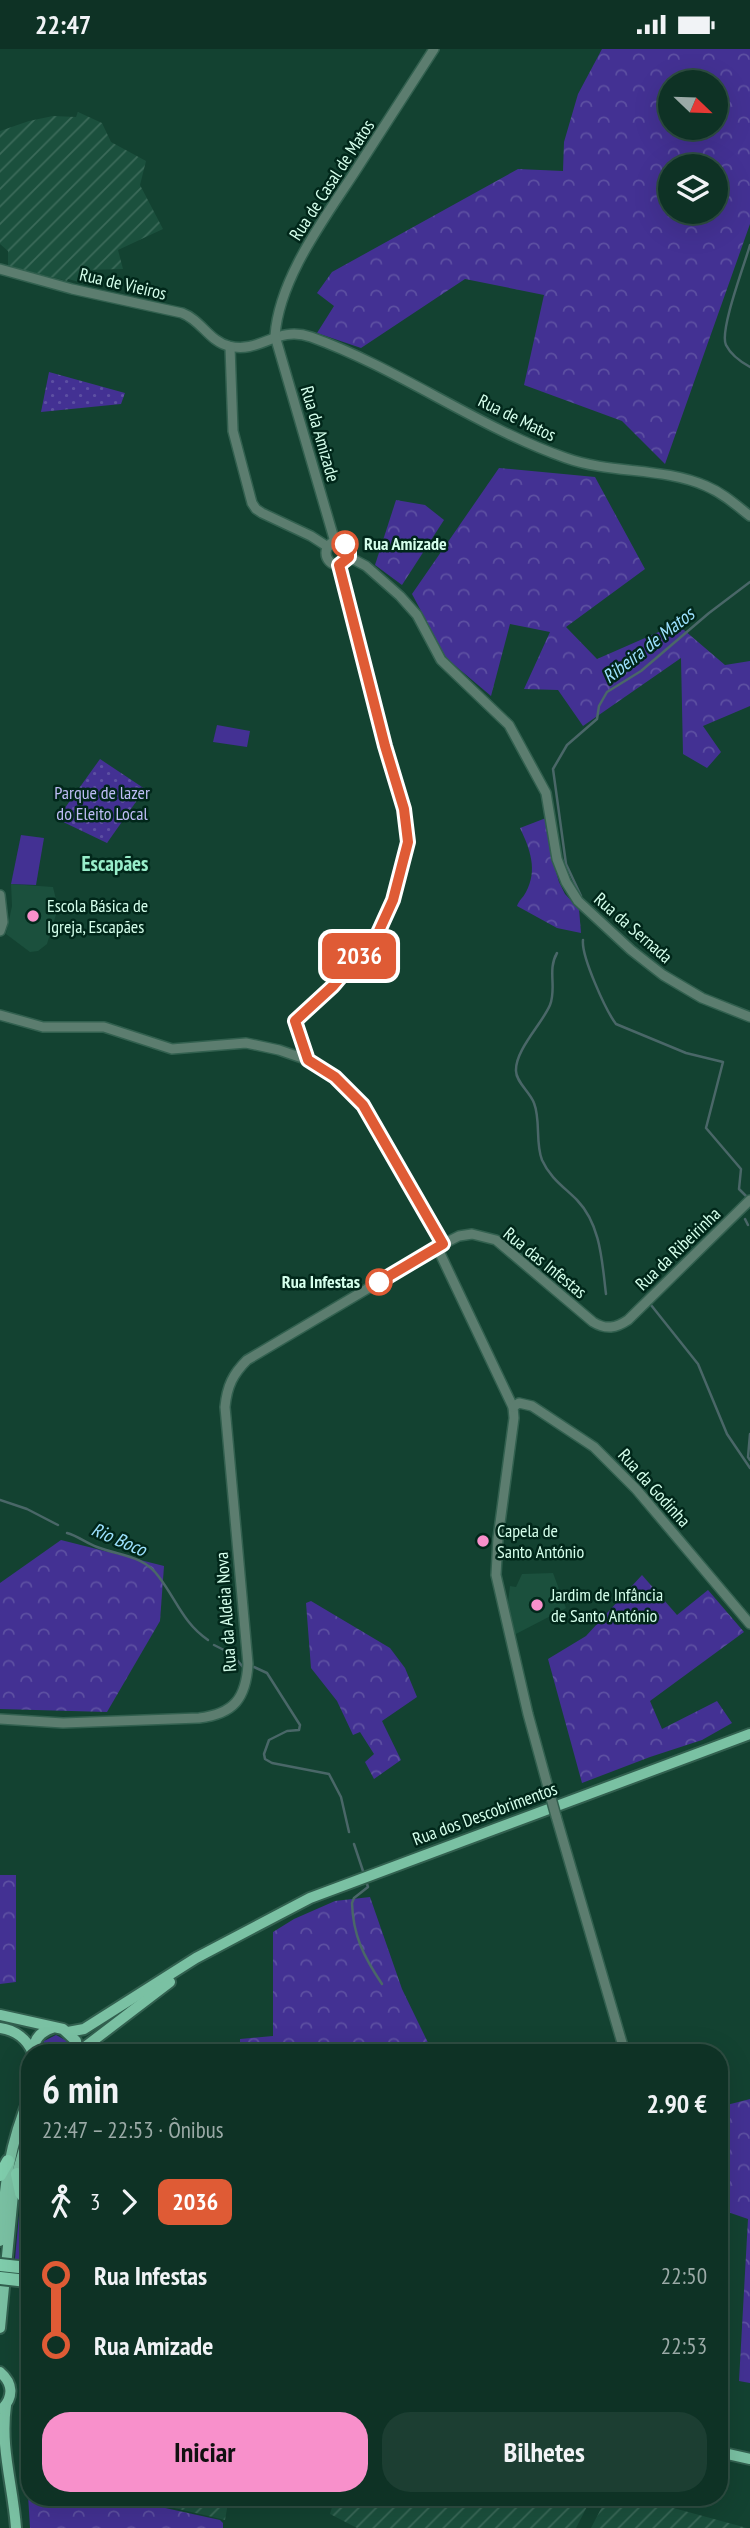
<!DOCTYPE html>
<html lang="pt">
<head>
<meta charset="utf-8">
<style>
	:root { --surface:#0e3225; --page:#1c3e32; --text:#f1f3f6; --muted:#9baaa7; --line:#2e4d42; --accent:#f890cb }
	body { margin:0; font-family:"PT Sans Narrow",sans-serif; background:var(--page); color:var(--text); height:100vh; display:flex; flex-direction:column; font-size:26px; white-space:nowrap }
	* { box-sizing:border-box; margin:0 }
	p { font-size:23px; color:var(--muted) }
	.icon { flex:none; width:38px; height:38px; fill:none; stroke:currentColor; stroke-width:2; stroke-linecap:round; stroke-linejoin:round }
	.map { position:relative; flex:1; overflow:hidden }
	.details { position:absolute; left:21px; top:1995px; width:707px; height:462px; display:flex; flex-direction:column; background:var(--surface); border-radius:28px; box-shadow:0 7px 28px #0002,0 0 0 2px var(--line) }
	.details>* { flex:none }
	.badge { padding:0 14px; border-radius:10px; font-size:24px; line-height:46px }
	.needle { width:46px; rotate:113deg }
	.tools { position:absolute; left:658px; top:21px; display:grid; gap:14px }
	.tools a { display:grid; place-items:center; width:70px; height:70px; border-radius:50%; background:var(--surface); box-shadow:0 7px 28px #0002,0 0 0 2px var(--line); font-size:35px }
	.map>.badge { position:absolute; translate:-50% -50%; box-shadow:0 0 0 4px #fff }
	.legs { display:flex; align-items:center; gap:10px; height:77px; padding:0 21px; font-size:23px }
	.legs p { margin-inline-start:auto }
	.summary { display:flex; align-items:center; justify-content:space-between; height:119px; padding:0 21px }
	h1 { font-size:38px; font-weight:800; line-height:52px }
	.button { display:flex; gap:14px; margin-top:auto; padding:14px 21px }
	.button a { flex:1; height:80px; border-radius:28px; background:var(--accent); color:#111; font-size:28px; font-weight:800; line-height:80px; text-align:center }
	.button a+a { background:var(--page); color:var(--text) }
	ul { padding:0 21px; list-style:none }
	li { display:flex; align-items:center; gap:24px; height:70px; font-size:26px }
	li i { display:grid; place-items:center; width:10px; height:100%; margin:0 9px; background:currentColor }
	li i::after { content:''; width:18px; height:18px; margin:-9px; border:5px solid; border-radius:50%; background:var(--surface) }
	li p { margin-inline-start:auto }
	li:first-child i { background:linear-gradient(#0000 50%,currentColor 0) }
	li:last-child i { background:linear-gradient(currentColor 50%,#0000 0) }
	.status { display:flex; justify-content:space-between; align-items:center; height:49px; padding:0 35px; background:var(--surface); direction:ltr }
	.status svg { height:19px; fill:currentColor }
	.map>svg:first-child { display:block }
</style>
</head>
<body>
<div class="status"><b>22:47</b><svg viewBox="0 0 49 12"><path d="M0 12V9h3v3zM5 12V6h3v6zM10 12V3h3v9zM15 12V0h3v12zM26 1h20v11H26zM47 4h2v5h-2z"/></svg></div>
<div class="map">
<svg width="750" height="2479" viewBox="0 0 750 2479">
	<defs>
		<pattern id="industrial-furrows" width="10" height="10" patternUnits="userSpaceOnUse" patternTransform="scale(1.75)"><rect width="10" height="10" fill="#1b503d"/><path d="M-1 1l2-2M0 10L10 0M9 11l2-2" fill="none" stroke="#3b6a59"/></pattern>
		<pattern id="grass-tufts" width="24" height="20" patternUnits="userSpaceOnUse" patternTransform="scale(1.75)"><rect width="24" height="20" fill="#433193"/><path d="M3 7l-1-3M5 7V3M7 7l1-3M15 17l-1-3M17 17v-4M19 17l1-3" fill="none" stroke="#5d50a2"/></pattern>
		<pattern id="forest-crowns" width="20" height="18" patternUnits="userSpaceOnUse" patternTransform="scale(1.75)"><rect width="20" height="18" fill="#433193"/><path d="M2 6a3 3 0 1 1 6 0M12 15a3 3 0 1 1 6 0" fill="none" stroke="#5d50a2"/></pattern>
		<pattern id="park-dots" width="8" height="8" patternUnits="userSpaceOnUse" patternTransform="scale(1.75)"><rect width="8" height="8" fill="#433193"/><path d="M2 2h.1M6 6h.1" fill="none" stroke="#5d50a2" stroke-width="1.8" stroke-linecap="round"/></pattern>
	</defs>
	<rect width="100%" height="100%" fill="#134231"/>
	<g fill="#1b503d">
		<polygon points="11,835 53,838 58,859 47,895 38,902 30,903 6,885 12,857"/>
		<polygon points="553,1524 566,1559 514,1586 508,1553 510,1537 516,1538 522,1525"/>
	</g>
	<g fill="url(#industrial-furrows)">
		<polygon points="78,63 102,74 111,93 146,112 140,136 163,180 118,201 123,220 86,221 83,234 68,230 67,232 8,217 8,202 0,195 0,82 29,72 53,67 76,68"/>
		<polygon points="128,2448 229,2448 225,2471"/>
		<polygon points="335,2448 592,2448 576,2479 357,2479 330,2465"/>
		<polygon points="607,2448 633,2448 747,2479 591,2479"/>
	</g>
	<g fill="url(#grass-tufts)">
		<polygon points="56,1986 69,1993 70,2004 41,2004 44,1992"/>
		<polygon points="20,2155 30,2164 30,2212 15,2210"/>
	</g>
	<g fill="url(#forest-crowns)" fill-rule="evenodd">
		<path d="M602,0H750V175L665,415L622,372L524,336L544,246L465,230L361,299L317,284L334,257L317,244L332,223L518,120L563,122L564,93L578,45ZM670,33H716V79H670ZM670,117H716V163H670Z"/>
		<polygon points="499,419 595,428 645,520 566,578 597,610 677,575 725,616 750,612 750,657 703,677 721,703 707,719 683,705 681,609 583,677 558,641 524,640 550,583 510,575 491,647 446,609 412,545"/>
		<polygon points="396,451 425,456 444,471 402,536 375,516"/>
		<path d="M546,769L550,802L559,833L565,845L579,860L581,884L557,879L517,857C519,851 523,849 526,843C538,821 530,800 520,779Z"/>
		<polygon points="61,1491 164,1517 160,1572 107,1663 0,1660 0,1534"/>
		<polygon points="642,1526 677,1566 708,1541 744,1583 650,1652 662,1680 717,1652 732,1674 702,1691 650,1708 582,1734 548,1610 586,1587"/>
		<polygon points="311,1552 390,1599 405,1619 417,1648 382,1672 401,1711 374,1730 365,1713 374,1705 360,1683 353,1686 337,1652 311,1619 306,1554"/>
		<polygon points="0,1826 16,1826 16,1933 0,1935"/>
		<polygon points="370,1848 402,1940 433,2004 240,2004 240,1990 273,1987 273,1883 294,1870 335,1852"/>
		<polygon points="750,2050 750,2334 739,2332 748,2170 719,2160 719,2058"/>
		<polygon points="30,2360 30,2448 115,2448 220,2471 223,2474 223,2479 30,2479 24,2380 25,2370"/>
	</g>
	<g fill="url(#park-dots)">
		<polygon points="49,323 125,344 121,355 41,363"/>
		<polygon points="100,710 145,740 107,794 57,770"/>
	</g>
	<g fill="#433193">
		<polygon points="217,676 250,682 247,698 213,693"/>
		<polygon points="21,786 44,789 36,836 11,835"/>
	</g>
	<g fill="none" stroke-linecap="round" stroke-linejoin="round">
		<g stroke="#4a6768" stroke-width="2.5">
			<path d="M750,196C745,214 719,282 726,296C731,306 741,313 750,318"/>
			<polyline points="581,847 566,815 553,720 567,696 597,670 599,657 607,643 641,622 709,564 750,533"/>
			<path d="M583,891C581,907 606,962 616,975L686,1004L723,1013L706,1079L741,1120L739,1140L747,1148"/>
			<path d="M557,904C547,921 557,939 550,956C542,975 515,1001 516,1022C516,1033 530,1043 534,1054C541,1072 535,1093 542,1111C550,1129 564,1138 577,1151C601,1176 602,1213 606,1245"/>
			<polyline points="745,1170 748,1176"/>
			<polyline points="651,1256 698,1315 727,1385 750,1419"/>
			<polyline points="750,1385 748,1408 750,1411"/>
			<polyline points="0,1451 27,1460 58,1476"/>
			<path d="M67,1484C78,1487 86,1494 97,1498C120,1507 143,1506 159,1528C176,1550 183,1574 208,1591"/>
			<polyline points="214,1596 232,1605 243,1618"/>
			<polyline points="254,1618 267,1624 300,1676 299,1681 287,1682 269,1691 264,1705 265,1710 272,1714 329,1725 341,1748 349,1783"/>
			<polyline points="354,1795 363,1822"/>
			<path d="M367,1835L368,1838L354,1849L352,1854C353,1887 364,1908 382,1935"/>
		</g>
		<defs>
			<g id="tertiary">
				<path d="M0,220L72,240L182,264C201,271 210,293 229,297C261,305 276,276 311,288C400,320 477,378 566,409C611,425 662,418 706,437C723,444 736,456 750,467"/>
				<polyline points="230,298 233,382 252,454 256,460 262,464 311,487 328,498"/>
				<circle cx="338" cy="504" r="12"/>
				<path d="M335,493L275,287C279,229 325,169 356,121C382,81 408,40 434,0"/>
				<polyline points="349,508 366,517 400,547 417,566 441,611 509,676 546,744 557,810 566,833 578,852 631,901 663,926 702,949 750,968"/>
				<polyline points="0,846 3,873 0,882"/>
				<polyline points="0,966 43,978 104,978 172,1000 246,994 279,1001 308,1011 335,1028 363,1056 443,1195"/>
				<polyline points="437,1198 513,1358 514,1369 498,1489 496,1526 528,1665 551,1749"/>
				<polyline points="513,1358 519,1354 532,1357 594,1398 636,1440 750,1575"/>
				<path d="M0,1670L63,1674L199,1669C234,1665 246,1649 248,1615L225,1358C227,1337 233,1325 247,1311L443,1195L459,1187L472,1185L496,1191L593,1273C606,1281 616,1279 628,1271L750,1151"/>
				<polyline points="556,1767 625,2004"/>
			</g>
			<g id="primary">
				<polyline points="0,1966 63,1980 76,1992 77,2004"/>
				<path d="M0,1979C15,1981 27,1990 33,2004"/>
				<polyline points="68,1983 84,1980 196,1909 310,1849 750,1685"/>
				<path d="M34,2004C33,1991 40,1983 52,1979"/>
				<polyline points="77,2004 170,1933"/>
				<path d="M0,2192C5,2137 8,2098 30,2047"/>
				<polyline points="0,2279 14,2135 30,2079"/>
				<path d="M0,2323C13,2334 14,2348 2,2360"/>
				<path d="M6,2356C0,2400 13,2436 16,2479"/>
				<polyline points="719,2403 750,2410"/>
			</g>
			<g id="trunk">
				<polyline points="17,2125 21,2144 30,2156"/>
				<polyline points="0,2126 8,2112"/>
			</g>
		</defs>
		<use href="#tertiary" stroke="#32604f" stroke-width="12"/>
		<use href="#primary" stroke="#32604f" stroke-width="14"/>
		<use href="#trunk" stroke="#32604f" stroke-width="16"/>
		<use href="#tertiary" stroke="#5c7d6f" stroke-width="9"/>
		<use href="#primary" stroke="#7ac1a3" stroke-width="10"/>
		<use href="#trunk" stroke="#80cead" stroke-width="12"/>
		<defs>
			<polyline id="tertiary-bridge" points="551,1749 556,1767"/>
			<g id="trunk-bridge">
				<polyline points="0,2216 28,2219"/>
				<polyline points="0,2229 27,2232"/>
			</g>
		</defs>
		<use href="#tertiary-bridge" stroke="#32604f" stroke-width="12" stroke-linecap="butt"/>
		<use href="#trunk-bridge" stroke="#32604f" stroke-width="16" stroke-linecap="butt"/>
		<use href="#tertiary-bridge" stroke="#5c7d6f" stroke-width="9"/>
		<use href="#trunk-bridge" stroke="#80cead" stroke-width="12"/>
	</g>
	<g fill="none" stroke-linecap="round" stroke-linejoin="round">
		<defs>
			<polyline id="line-1" points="345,495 349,501 349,508 339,516 385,697 404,760 408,793 393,851 378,884 333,937 295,972 308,1011 335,1028 363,1056 443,1195 379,1233"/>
		</defs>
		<use href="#line-1" stroke="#fff" stroke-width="16"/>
		<use href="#line-1" stroke="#df5b35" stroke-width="10"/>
	</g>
	<g fill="#fff" stroke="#df5b35" stroke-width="3.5">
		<circle cx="345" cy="495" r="12"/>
		<circle cx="379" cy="1233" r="12"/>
	</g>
	<g fill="#f890cb" stroke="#01271a" stroke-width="2.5">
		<circle cx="33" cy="867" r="7"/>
		<circle cx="483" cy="1492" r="7"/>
		<circle cx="537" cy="1556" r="7"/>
	</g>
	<g text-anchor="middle" stroke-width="5" stroke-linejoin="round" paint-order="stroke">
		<g font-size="18" fill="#d5ffec" stroke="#01271a">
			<text transform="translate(332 131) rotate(-57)" y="6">Rua de Casal de Matos</text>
			<text transform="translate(123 235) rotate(13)" y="6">Rua de Vieiros</text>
			<text transform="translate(517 369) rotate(26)" y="6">Rua de Matos</text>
			<text transform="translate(320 385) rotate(74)" y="6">Rua da Amizade</text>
			<text transform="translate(633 879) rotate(41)" y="6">Rua da Sernada</text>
			<text transform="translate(678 1200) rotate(-44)" y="6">Rua da Ribeirinha</text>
			<text transform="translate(545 1214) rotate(39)" y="6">Rua das Infestas</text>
			<text transform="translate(654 1439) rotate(48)" y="6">Rua da Godinha</text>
			<text transform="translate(226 1563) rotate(-94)" y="6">Rua da Aldeia Nova</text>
			<text transform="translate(485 1765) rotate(-20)" y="6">Rua dos Descobrimentos</text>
		</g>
		<g font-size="18" font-weight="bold" fill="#d5ffec" stroke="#01271a" text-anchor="start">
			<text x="364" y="501">Rua Amizade</text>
			<text x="360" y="1239" text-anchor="end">Rua Infestas</text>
		</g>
		<g font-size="18" fill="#bebdf6" stroke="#01271a">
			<text x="102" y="750">Parque de lazer<tspan x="102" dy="21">do Eleito Local</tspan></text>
		</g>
		<g font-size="18" fill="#d5ffec" stroke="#01271a" text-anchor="start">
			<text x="47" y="863">Escola Básica de<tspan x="47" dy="21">Igreja, Escapães</tspan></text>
			<text x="497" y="1488">Capela de<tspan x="497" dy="21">Santo António</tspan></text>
			<text x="551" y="1552">Jardim de Infância<tspan x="551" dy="21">de Santo António</tspan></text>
		</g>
		<g font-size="19" font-style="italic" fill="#9de2ff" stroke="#01271a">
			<text transform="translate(648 596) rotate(-38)" y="7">Ribeira de Matos</text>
			<text transform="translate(119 1490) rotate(23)" y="7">Rio Boco</text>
		</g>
		<g font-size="21" font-weight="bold" fill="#98eeca" stroke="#01271a">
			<text x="115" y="822">Escapães</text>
		</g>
	</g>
</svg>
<div class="tools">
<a><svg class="needle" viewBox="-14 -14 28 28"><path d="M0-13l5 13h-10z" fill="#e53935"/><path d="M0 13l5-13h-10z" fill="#9baaa7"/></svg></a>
<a><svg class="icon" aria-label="layers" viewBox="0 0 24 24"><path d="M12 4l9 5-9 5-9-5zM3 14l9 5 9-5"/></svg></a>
</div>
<b class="badge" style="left:359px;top:907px;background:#df5b35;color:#fff">2036</b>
<section class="details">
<div class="summary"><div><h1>6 min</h1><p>22:47 – 22:53 · Ônibus</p></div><b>2.90 €</b></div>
<div class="legs"><svg class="icon" aria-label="walk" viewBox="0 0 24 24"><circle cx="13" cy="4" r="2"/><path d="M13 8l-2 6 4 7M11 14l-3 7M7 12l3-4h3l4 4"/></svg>3<svg class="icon" aria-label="forward" viewBox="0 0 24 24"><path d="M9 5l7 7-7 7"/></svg><b class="badge" style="background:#df5b35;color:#fff">2036</b></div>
<ul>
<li><i style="color:#df5b35"></i><b>Rua Infestas</b><p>22:50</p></li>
<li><i style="color:#df5b35"></i><b>Rua Amizade</b><p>22:53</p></li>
</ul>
<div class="button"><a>Iniciar</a><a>Bilhetes</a></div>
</section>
</div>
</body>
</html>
